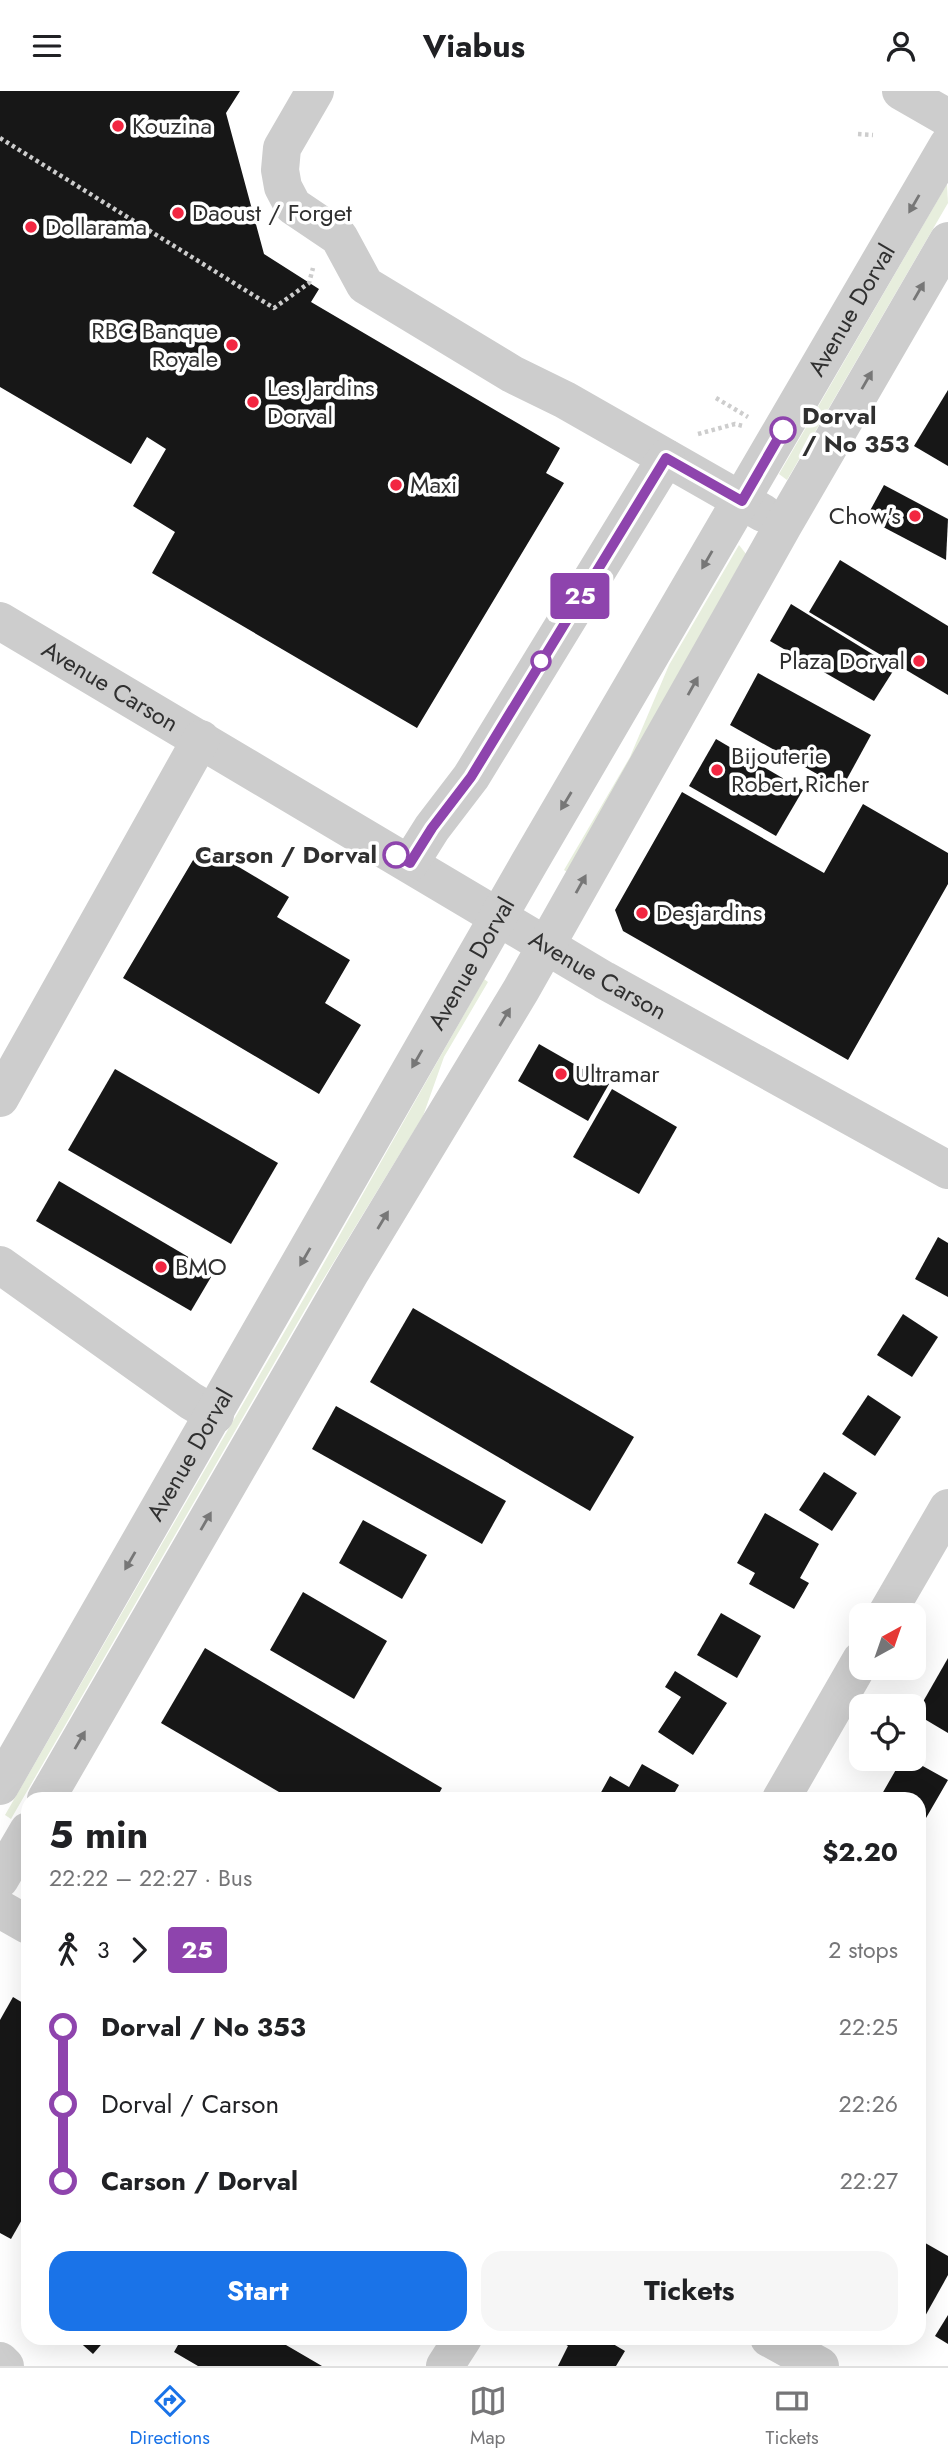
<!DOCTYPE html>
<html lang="en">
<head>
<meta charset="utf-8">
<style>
	:root { --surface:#fff; --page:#f6f6f6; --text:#202124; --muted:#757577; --line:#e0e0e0; --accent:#1a73e8 }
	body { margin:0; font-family:Jost,sans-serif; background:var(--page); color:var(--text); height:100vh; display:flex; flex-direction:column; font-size:26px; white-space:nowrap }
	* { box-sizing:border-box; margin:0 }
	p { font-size:23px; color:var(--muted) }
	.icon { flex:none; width:38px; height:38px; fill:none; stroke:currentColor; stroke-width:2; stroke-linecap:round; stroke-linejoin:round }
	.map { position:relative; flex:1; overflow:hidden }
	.details { position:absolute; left:21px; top:1701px; width:905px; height:553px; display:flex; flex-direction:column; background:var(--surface); border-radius:21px; box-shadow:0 7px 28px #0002 }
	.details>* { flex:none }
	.badge { padding:0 14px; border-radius:5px; font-size:24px; line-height:46px }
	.needle { width:46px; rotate:40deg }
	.tools { position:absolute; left:849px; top:1512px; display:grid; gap:14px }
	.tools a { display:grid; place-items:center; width:77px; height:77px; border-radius:14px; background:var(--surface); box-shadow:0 7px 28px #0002; font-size:35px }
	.map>.badge { position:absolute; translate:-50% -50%; box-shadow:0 0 0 4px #fff }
	.legs { display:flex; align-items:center; gap:10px; height:77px; padding:0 28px; font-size:23px }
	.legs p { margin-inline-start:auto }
	.overview { display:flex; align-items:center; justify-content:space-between; height:119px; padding:0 28px }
	h1 { font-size:38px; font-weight:700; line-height:52px }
	.cta { display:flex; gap:14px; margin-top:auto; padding:14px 28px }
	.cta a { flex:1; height:80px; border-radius:21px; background:var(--accent); color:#fff; font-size:28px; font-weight:700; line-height:80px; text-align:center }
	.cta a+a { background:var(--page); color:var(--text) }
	ul { padding:0 28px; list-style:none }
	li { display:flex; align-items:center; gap:24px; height:77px; font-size:26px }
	li i { display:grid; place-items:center; width:10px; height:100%; margin:0 9px; background:currentColor }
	li i::after { content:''; width:18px; height:18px; margin:-9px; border:5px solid; border-radius:50%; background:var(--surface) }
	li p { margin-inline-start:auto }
	li:first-child i { background:linear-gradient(#0000 50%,currentColor 0) }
	li:last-child i { background:linear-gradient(currentColor 50%,#0000 0) }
	header { display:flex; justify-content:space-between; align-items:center; height:91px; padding:0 28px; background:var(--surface); font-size:32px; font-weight:700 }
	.tab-bar { display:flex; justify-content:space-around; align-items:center; height:98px; border-top:2px solid var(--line); background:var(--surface); font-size:19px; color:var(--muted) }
	.tab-bar a { display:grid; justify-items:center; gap:4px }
	.tab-bar .active { color:var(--accent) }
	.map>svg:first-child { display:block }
</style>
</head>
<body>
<header><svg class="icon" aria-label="menu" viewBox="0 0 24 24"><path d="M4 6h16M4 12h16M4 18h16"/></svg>Viabus<svg class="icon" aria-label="person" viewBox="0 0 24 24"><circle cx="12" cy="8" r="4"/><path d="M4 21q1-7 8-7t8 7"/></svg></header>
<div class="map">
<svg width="948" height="2275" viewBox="0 0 948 2275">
	<rect width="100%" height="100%" fill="#fff"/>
	<g fill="#e7eedd">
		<polygon points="947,93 948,112 787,389 779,383"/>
		<polygon points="739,454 746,463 567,781 564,779 630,666 669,574"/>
		<polygon points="484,888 488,891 444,966 423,1025 313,1205 11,1728 5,1724 307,1202"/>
	</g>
	<g fill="#171717">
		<polygon points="0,0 240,0 226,22 264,163 319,198 311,211 560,357 546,382 564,392 417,637 152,482 175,441 133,415 166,358 147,346 131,373 0,296"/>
		<polygon points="948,299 948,375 914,355"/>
		<polygon points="884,394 948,428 946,469 866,427"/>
		<polygon points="840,469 948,535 948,604 809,521"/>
		<polygon points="791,513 895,577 874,610 770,550"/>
		<polygon points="758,582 871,644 842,697 730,634"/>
		<polygon points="716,648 803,699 776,745 689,695"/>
		<polygon points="682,701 824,782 863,713 948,762 948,793 848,969 623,840 615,819"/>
		<polygon points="202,754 289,806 277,826 350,869 325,912 361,934 319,1003 123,887"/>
		<polygon points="539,953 609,993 588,1030 518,990"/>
		<polygon points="115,978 278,1072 231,1153 68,1059"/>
		<polygon points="612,998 677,1036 639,1103 573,1066"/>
		<polygon points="59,1090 214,1181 191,1220 36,1130"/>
		<polygon points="938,1146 948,1152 948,1206 915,1188"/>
		<polygon points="413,1217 634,1346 590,1420 370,1291"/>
		<polygon points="903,1223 938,1246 912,1286 877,1264"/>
		<polygon points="868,1304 901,1326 875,1365 842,1343"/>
		<polygon points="336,1315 506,1410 482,1453 312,1358"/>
		<polygon points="824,1381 857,1402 832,1440 799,1419"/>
		<polygon points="765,1422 819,1453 800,1487 809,1492 794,1518 749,1493 755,1482 737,1472"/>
		<polygon points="363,1429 427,1464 402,1508 339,1472"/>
		<polygon points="303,1501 387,1550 354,1608 270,1559"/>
		<polygon points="721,1522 761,1545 737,1587 697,1564"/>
		<polygon points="205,1557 442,1697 436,1708 291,1708 161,1632"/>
		<polygon points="948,1567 948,1642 916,1623"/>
		<polygon points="675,1580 727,1612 693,1664 658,1641 681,1606 665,1596"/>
		<polygon points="902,1668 910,1668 948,1689 926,1727 919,1724 919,1708 891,1708 882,1703"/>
		<polygon points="642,1673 679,1694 671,1708 604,1708 599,1705 610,1685 629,1696"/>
		<polygon points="13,1906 28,1915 28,2118 11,2148 0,2142 0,1929"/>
		<polygon points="920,2149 948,2165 948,2184 919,2236"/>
		<polygon points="948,2224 948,2253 935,2245"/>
		<polygon points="75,2247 107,2247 93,2263"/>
		<polygon points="182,2247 254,2247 260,2250 262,2247 274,2247 322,2275 198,2275 174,2261"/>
		<polygon points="555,2247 603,2247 625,2260 616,2275 558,2275 568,2255"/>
	</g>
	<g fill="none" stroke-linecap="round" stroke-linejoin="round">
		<g stroke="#cdcdcd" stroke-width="4.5" stroke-dasharray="3.5 3.5" stroke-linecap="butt">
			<polyline points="858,43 873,44"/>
			<polyline points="0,47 274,217 309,192 313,177"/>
			<polyline points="716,307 748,326"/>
			<polyline points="698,343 735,333 743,335"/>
		</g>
		<g stroke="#cdcdcd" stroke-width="38">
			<polyline points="315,0 282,57 280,79 283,96 293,115 339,146 365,194 512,283 565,309 763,422"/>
			<polyline points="901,0 948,27"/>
			<path id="s1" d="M0,530L604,889L948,1079"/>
			<polyline points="410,772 432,737 471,686 666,367"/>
			<polyline points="0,1007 201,648"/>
			<polyline points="0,1174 191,1310 215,1324"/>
			<polyline points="886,1524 948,1417"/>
			<path id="s2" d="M0,1695L528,774L948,54"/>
			<polyline points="46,1708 350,1182 521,899 784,433 948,150"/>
			<polyline points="781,1708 861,1569"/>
			<polyline points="0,1788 28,1740"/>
			<polyline points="0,1818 28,1834"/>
			<polyline points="769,2247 820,2275"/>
			<polyline points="0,2270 5,2275"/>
			<polyline points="445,2275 463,2247"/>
		</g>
	</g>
	<defs><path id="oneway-solid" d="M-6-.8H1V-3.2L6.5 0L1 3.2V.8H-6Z" transform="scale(1.75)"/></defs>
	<g fill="#777">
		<use href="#oneway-solid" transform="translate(914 113) rotate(120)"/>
		<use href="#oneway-solid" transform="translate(919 200) rotate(-60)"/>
		<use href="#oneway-solid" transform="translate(867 289) rotate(-60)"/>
		<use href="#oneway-solid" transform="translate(707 469) rotate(120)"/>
		<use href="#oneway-solid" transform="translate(693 595) rotate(-61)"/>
		<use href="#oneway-solid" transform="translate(566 710) rotate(121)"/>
		<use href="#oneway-solid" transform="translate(581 793) rotate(-61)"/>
		<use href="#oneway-solid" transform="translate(505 926) rotate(-59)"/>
		<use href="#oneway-solid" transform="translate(417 968) rotate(120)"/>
		<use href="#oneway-solid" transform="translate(383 1129) rotate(-59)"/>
		<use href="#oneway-solid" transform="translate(305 1166) rotate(120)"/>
		<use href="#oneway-solid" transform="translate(206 1430) rotate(-60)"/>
		<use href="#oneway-solid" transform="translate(130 1470) rotate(120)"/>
		<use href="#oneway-solid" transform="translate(80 1649) rotate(-60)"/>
	</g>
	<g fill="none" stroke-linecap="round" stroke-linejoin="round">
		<defs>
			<polyline id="line-1" points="396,764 410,772 432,737 471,686 666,367 742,410 783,339"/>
		</defs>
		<use href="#line-1" stroke="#fff" stroke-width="16"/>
		<use href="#line-1" stroke="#8e44ad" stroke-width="10"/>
	</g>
	<g fill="#f22641" stroke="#fff" stroke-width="2.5">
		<circle cx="118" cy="35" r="7"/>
		<circle cx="178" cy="122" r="7"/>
		<circle cx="31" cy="136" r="7"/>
		<circle cx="232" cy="254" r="7"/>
		<circle cx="253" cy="311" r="7"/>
		<circle cx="396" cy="394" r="7"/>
		<circle cx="915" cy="425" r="7"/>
		<circle cx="919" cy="570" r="7"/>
		<circle cx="717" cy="679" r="7"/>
		<circle cx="642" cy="822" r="7"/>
		<circle cx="561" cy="983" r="7"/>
		<circle cx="161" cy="1176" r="7"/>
	</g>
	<g fill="#fff" stroke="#8e44ad" stroke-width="3.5">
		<circle cx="783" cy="339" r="12"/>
		<circle cx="541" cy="570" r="9"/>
		<circle cx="396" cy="764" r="12"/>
	</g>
	<g text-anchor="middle" stroke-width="7" stroke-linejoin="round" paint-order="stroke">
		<g font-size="24" fill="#303030" stroke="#fff" text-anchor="start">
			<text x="132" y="43">Kouzina</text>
			<text x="192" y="130">Daoust / Forget</text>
			<text x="45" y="144">Dollarama</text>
			<text x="218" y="248" text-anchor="end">RBC Banque<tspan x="218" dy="28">Royale</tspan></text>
			<text x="267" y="305">Les Jardins<tspan x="267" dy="28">Dorval</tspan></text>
			<text x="410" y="402">Maxi</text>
			<text x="901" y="433" text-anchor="end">Chow's</text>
			<text x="905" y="578" text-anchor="end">Plaza Dorval</text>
			<text x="731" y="673">Bijouterie<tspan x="731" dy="28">Robert Richer</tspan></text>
			<text x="656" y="830">Desjardins</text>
			<text x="575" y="991">Ultramar</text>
			<text x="175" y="1184">BMO</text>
		</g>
		<g font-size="24" fill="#303030" stroke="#fff">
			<text dy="8" stroke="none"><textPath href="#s2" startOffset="1704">Avenue Dorval</textPath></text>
			<text dy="8" stroke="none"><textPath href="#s1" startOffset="128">Avenue Carson</textPath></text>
			<text dy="8" stroke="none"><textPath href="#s2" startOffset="948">Avenue Dorval</textPath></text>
			<text dy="8" stroke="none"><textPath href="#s1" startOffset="695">Avenue Carson</textPath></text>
			<text dy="8" stroke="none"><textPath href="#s2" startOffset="382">Avenue Dorval</textPath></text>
		</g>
		<g font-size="24" font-weight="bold" fill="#303030" stroke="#fff" text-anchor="start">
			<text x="802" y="333">Dorval<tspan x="802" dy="28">/ No 353</tspan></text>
			<text x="377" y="772" text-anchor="end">Carson / Dorval</text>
		</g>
	</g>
</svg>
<div class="tools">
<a><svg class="needle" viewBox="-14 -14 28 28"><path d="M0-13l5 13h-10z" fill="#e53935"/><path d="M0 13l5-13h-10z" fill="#757577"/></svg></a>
<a><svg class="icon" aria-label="locate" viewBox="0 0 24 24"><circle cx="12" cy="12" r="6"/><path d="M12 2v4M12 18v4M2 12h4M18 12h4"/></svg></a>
</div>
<b class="badge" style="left:580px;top:505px;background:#8e44ad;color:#fff">25</b>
<section class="details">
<div class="overview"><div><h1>5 min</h1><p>22:22 – 22:27 · Bus</p></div><b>$2.20</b></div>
<div class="legs"><svg class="icon" aria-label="walk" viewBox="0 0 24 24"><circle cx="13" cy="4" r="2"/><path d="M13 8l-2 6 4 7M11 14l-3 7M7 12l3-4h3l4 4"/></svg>3<svg class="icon" aria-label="forward" viewBox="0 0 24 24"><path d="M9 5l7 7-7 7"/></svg><b class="badge" style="background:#8e44ad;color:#fff">25</b><p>2 stops</p></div>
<ul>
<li><i style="color:#8e44ad"></i><b>Dorval / No 353</b><p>22:25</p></li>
<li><i style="color:#8e44ad"></i><span>Dorval / Carson</span><p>22:26</p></li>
<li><i style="color:#8e44ad"></i><b>Carson / Dorval</b><p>22:27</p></li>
</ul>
<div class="cta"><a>Start</a><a>Tickets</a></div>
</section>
</div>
<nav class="tab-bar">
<a class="active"><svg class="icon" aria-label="directions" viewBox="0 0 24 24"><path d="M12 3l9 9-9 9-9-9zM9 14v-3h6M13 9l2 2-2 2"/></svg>Directions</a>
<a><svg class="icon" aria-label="map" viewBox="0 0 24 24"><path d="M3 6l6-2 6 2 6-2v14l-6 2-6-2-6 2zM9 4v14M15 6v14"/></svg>Map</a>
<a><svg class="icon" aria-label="tickets" viewBox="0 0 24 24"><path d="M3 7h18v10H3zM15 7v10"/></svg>Tickets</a>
</nav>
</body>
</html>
